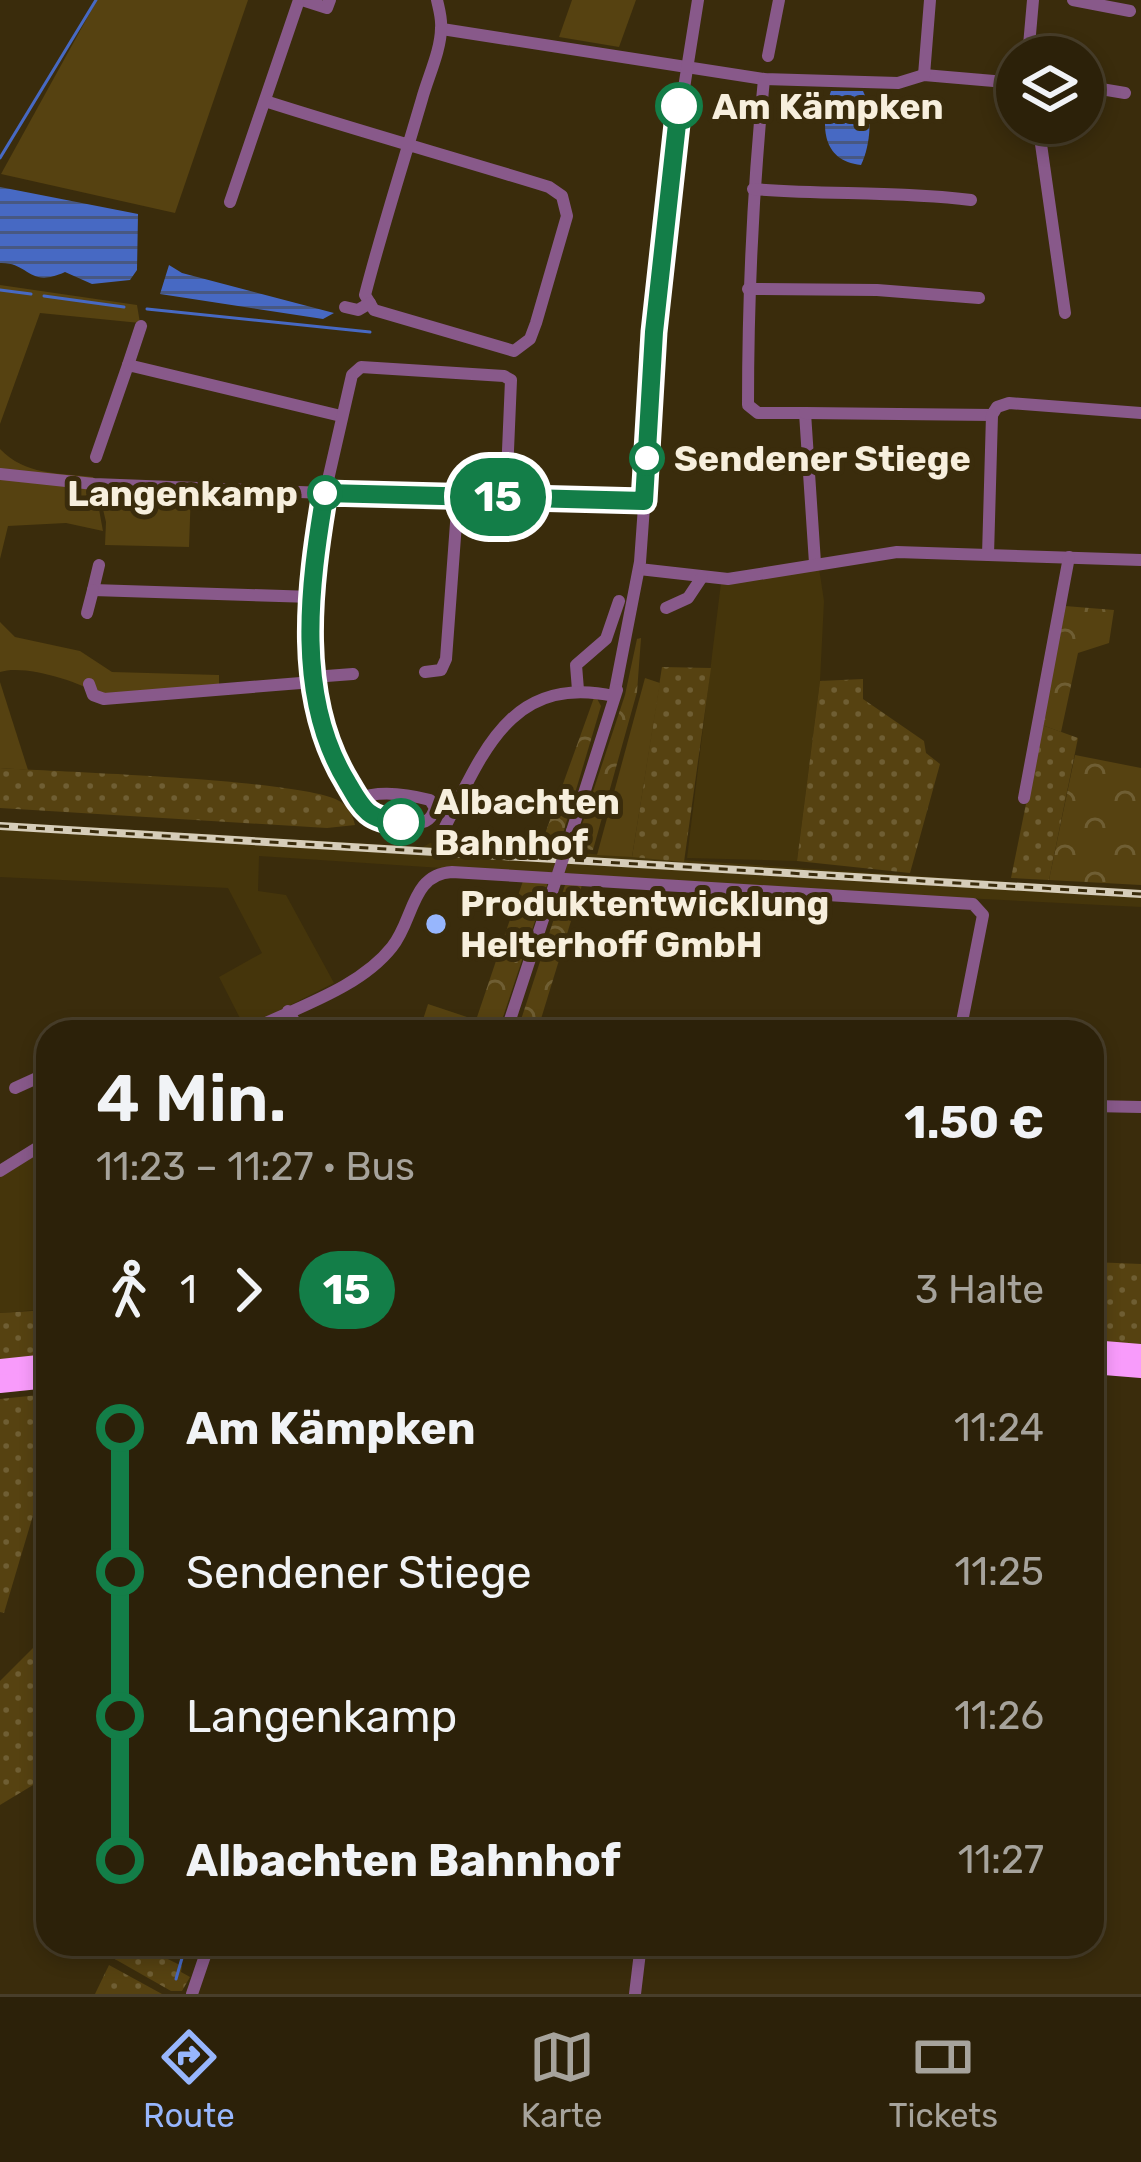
<!DOCTYPE html>
<html lang="de">
<head>
<meta charset="utf-8">
<style>
	:root { --surface:#2c2109; --page:#342912; --text:#f1f3f6; --muted:#a6a39c; --line:#483e2a; --accent:#97b6fd }
	body { margin:0; font-family:Rubik,sans-serif; background:var(--page); color:var(--text); height:100vh; display:flex; flex-direction:column; font-size:45px; white-space:nowrap }
	* { box-sizing:border-box; margin:0 }
	p { font-size:39px; color:var(--muted) }
	.icon { flex:none; width:66px; height:66px; fill:none; stroke:currentColor; stroke-width:2; stroke-linecap:round; stroke-linejoin:round }
	.map { position:relative; flex:1; overflow:hidden }
	.drawer { position:absolute; left:36px; top:1020px; width:1068px; height:936px; display:flex; flex-direction:column; background:var(--surface); border-radius:36px; box-shadow:0 6px 18px #0003,0 0 0 3px var(--line) }
	.drawer>* { flex:none }
	.badge { padding:0 24px; border-radius:39px; font-size:42px; line-height:78px }
	.controls { position:absolute; left:996px; top:36px; display:grid; gap:24px }
	.controls a { display:grid; place-items:center; width:108px; height:108px; border-radius:50%; background:var(--surface); box-shadow:0 6px 18px #0003,0 0 0 3px var(--line); font-size:60px }
	.map>.badge { position:absolute; translate:-50% -50%; box-shadow:0 0 0 6px #fff }
	.legs { display:flex; align-items:center; gap:18px; height:132px; padding:0 60px; font-size:39px }
	.legs p { margin-inline-start:auto }
	.summary { display:flex; align-items:center; justify-content:space-between; height:204px; padding:0 60px }
	h1 { font-size:66px; font-weight:600; line-height:90px }
	ul { padding:0 60px; list-style:none }
	li { display:flex; align-items:center; gap:42px; height:144px; font-size:45px }
	li i { display:grid; place-items:center; width:18px; height:100%; margin:0 15px; background:currentColor }
	li i::after { content:''; width:30px; height:30px; margin:-15px; border:9px solid; border-radius:50%; background:var(--surface) }
	li p { margin-inline-start:auto }
	li:first-child i { background:linear-gradient(#0000 50%,currentColor 0) }
	li:last-child i { background:linear-gradient(currentColor 50%,#0000 0) }
	.dock { display:flex; justify-content:space-around; align-items:center; height:168px; border-top:3px solid var(--line); background:var(--surface); font-size:33px; color:var(--muted) }
	.dock a { display:grid; justify-items:center; gap:6px }
	.dock .on { color:var(--accent) }
	.map>svg:first-child { display:block }
</style>
</head>
<body>
<div class="map">
<svg width="1141" height="1994" viewBox="0 0 1141 1994">
	<defs>
		<pattern id="grass-dots" width="8" height="8" patternUnits="userSpaceOnUse" patternTransform="scale(3)"><rect width="8" height="8" fill="#564211"/><path d="M2 2h.1M6 6h.1" fill="none" stroke="#6f5e33" stroke-width="1.8" stroke-linecap="round"/></pattern>
		<pattern id="forest-crowns" width="20" height="18" patternUnits="userSpaceOnUse" patternTransform="scale(3)"><rect width="20" height="18" fill="#564211"/><path d="M2 6a3 3 0 1 1 6 0M12 15a3 3 0 1 1 6 0" fill="none" stroke="#6f5e33"/></pattern>
		<pattern id="water-rules" width="6" height="5" patternUnits="userSpaceOnUse" patternTransform="scale(3)"><rect width="6" height="5" fill="#4769c3"/><path d="M0 2.5h6" fill="none" stroke="#485882"/></pattern>
	</defs>
	<rect width="100%" height="100%" fill="#3a2c0c"/>
	<g fill="#45350b">
		<polygon points="819,568 824,601 820,681 797,861 687,858 721,583"/>
		<polygon points="0,822 423,847 430,843 1141,891 1141,907 683,884 259,856 258,891 286,895 334,983 245,1028 219,977 262,953 228,888 0,877"/>
		<polygon points="48,1147 48,1309 0,1313 0,1176"/>
	</g>
	<g fill="url(#grass-dots)">
		<polygon points="662,667 711,668 684,862 632,857"/>
		<polygon points="863,679 863,699 924,741 926,753 940,764 910,873 797,861 820,681"/>
		<polygon points="1042,725 1078,738 1049,880 1011,878"/>
		<path d="M0,768C56,772 309,779 341,802C349,808 353,816 355,825L327,828L0,808Z"/>
		<polygon points="1092,1262 1141,1264 1141,1347 1092,1344"/>
		<polygon points="48,1310 48,1358 0,1362 0,1313"/>
		<polygon points="48,1394 48,1465 4,1613 0,1612 0,1399"/>
		<polygon points="46,1635 48,1776 0,1805 0,1681"/>
		<polygon points="120,1944 137,1944 182,1966 181,1972 190,1977 182,1991 171,1991 113,1958"/>
		<polygon points="109,1965 162,1994 95,1994"/>
	</g>
	<g fill="url(#forest-crowns)">
		<polygon points="1065,606 1114,610 1109,643 1078,653 1061,732 1042,725"/>
		<polygon points="641,638 637,692 593,850 574,849 625,695 637,639"/>
		<polygon points="595,695 601,706 559,847 541,845"/>
		<polygon points="1075,755 1141,768 1141,885 1049,880"/>
		<polygon points="523,881 548,882 498,1032 472,1032"/>
		<polygon points="565,885 582,885 537,1032 517,1032"/>
	</g>
	<g fill="#564211">
		<polygon points="97,0 248,0 175,213 1,174"/>
		<polygon points="572,0 636,0 619,47 559,37"/>
		<polygon points="0,285 137,305 140,323 40,313 0,424"/>
		<path d="M0,449C25,475 58,473 93,477L103,531L66,523L8,526L0,559Z"/>
		<polygon points="98,488 191,491 189,547 105,545 106,522"/>
		<path d="M0,622L15,637L80,651L112,672L219,675V686L101,695C78,681 24,664 0,672Z"/>
		<polygon points="645,678 660,683 632,857 597,855"/>
		<polygon points="0,682 28,770 0,768"/>
		<polygon points="428,1004 476,1020 472,1032 419,1032"/>
	</g>
	<g fill="url(#water-rules)">
		<path d="M831,91H863C873,112 871,144 861,165C821,161 820,124 831,91Z"/>
		<path d="M0,187L138,214L137,270L130,280L92,284L65,272C28,289 30,262 0,263Z"/>
		<polygon points="169,265 182,273 334,313 323,319 160,294"/>
	</g>
	<g fill="none" stroke-linecap="round" stroke-linejoin="round">
		<g stroke="#4769c3" stroke-width="3">
			<polyline points="0,158 96,0"/>
			<polyline points="0,290 31,294"/>
			<polyline points="44,296 124,307"/>
			<polyline points="147,309 370,332"/>
			<polyline points="176,1979 186,1944"/>
		</g>
		<g stroke="#88598a" stroke-width="12">
			<polyline points="302,0 327,8 330,0"/>
			<polyline points="1073,0 1130,11"/>
			<polyline points="442,29 764,79 898,83 924,75 1017,83"/>
			<polyline points="768,56 779,0"/>
			<polyline points="1028,57 1033,0"/>
			<polyline points="924,75 930,0"/>
			<path d="M764,79C753,188 748,295 748,405L758,413H805L815,563"/>
			<polyline points="1083,86 1125,93"/>
			<path d="M265,101C359,131 455,158 549,187L562,196L567,216L536,323L530,339L514,351L374,310L365,295C382,229 403,164 422,99C428,77 441,50 441,28C442,19 439,9 437,0"/>
			<polyline points="1038,123 1065,313"/>
			<path d="M753,189C826,195 898,191 971,200"/>
			<polyline points="230,202 299,0"/>
			<polyline points="748,289 877,290 979,298"/>
			<polyline points="345,307 358,310 370,303"/>
			<polyline points="128,365 141,326"/>
			<polyline points="805,413 992,415 997,407 1009,403 1141,413"/>
			<polyline points="96,457 128,365 341,416"/>
			<polyline points="0,474 94,484 325,493 352,375 361,367 504,376 511,380 506,497"/>
			<polyline points="988,555 992,415"/>
			<polyline points="99,565 93,590 313,597"/>
			<polyline points="639,569 728,579 897,552 1141,560"/>
			<polyline points="666,608 688,598 702,577"/>
			<polyline points="87,613 93,590"/>
			<polyline points="425,672 441,670 446,659 458,496"/>
			<polyline points="313,677 353,674"/>
			<polyline points="89,684 93,695 104,699 313,682"/>
			<polyline points="578,690 576,665 606,639 619,601"/>
			<polyline points="614,696 640,562 666,201 698,0"/>
			<polyline points="1024,798 1069,557"/>
			<path d="M357,799C378,790 407,794 430,800L435,808C430,824 423,823 407,822C398,822 387,823 378,821C363,816 356,798 349,786C297,698 308,590 325,493L644,501"/>
			<path d="M445,827C484,750 512,674 614,696"/>
			<polyline points="572,831 617,690"/>
			<polyline points="288,1011 301,1032"/>
			<path d="M247,1032C294,1008 359,989 392,947C414,920 411,874 452,872L973,904L983,915L960,1032"/>
			<polyline points="506,1032 551,895"/>
			<polyline points="15,1088 48,1073"/>
			<polyline points="1092,1106 1141,1107"/>
			<polyline points="0,1171 48,1141"/>
			<polyline points="192,1994 209,1944"/>
			<polyline points="635,1994 641,1944"/>
		</g>
		<g stroke="#f89bfb" stroke-width="18">
			<polyline points="1092,1349 1141,1353"/>
			<polyline points="1092,1365 1141,1369"/>
			<polyline points="0,1368 48,1363"/>
			<polyline points="0,1384 48,1379"/>
		</g>
		<defs>
			<polyline id="rail" points="0,826 1141,894"/>
		</defs>
		<use href="#rail" stroke="#d6cdb9" stroke-width="8"/>
		<use href="#rail" stroke="#3a2c0c" stroke-width="3" stroke-dasharray="9" stroke-linecap="butt"/>
		<polyline stroke="#88598a" stroke-width="12" points="551,895 572,831"/>
	</g>
	<g fill="none" stroke-linecap="round" stroke-linejoin="round">
		<defs>
			<path id="line-1" d="M401,822C368,821 362,808 347,782C295,697 309,587 325,493L644,501L654,332L679,106"/>
		</defs>
		<use href="#line-1" stroke="#fff" stroke-width="27"/>
		<use href="#line-1" stroke="#137e48" stroke-width="18"/>
	</g>
	<g fill="#fff" stroke="#137e48" stroke-width="6">
		<circle cx="679" cy="106" r="21"/>
		<circle cx="647" cy="458" r="15"/>
		<circle cx="325" cy="493" r="15"/>
		<circle cx="401" cy="822" r="21"/>
	</g>
	<circle fill="#97b6fd" stroke="#3a2c0c" stroke-width="4.5" cx="436" cy="924" r="12"/>
	<g text-anchor="middle" stroke-width="10" stroke-linejoin="round" paint-order="stroke">
		<g font-size="36" font-weight="bold" fill="#f7efdd" stroke="#3a2c0c" text-anchor="start">
			<text x="712" y="119">Am Kämpken</text>
			<text x="674" y="471">Sendener Stiege</text>
			<text x="298" y="506" text-anchor="end">Langenkamp</text>
			<text x="434" y="814">Albachten<tspan x="434" dy="41">Bahnhof</tspan></text>
		</g>
		<g font-size="36" font-weight="bold" fill="#f7efdd" stroke="#3a2c0c" text-anchor="start">
			<text x="460" y="916">Produktentwicklung<tspan x="460" dy="41">Helterhoff GmbH</tspan></text>
		</g>
	</g>
</svg>
<div class="controls">
<a><svg class="icon" aria-label="layers" viewBox="0 0 24 24"><path d="M12 4l9 5-9 5-9-5zM3 14l9 5 9-5"/></svg></a>
</div>
<b class="badge" style="left:498px;top:497px;background:#137e48;color:#fff">15</b>
<section class="drawer">
<div class="summary"><div><h1>4 Min.</h1><p>11:23 – 11:27 · Bus</p></div><b>1.50 €</b></div>
<div class="legs"><svg class="icon" aria-label="walk" viewBox="0 0 24 24"><circle cx="13" cy="4" r="2"/><path d="M13 8l-2 6 4 7M11 14l-3 7M7 12l3-4h3l4 4"/></svg>1<svg class="icon" aria-label="forward" viewBox="0 0 24 24"><path d="M9 5l7 7-7 7"/></svg><b class="badge" style="background:#137e48;color:#fff">15</b><p>3 Halte</p></div>
<ul>
<li><i style="color:#137e48"></i><b>Am Kämpken</b><p>11:24</p></li>
<li><i style="color:#137e48"></i><span>Sendener Stiege</span><p>11:25</p></li>
<li><i style="color:#137e48"></i><span>Langenkamp</span><p>11:26</p></li>
<li><i style="color:#137e48"></i><b>Albachten Bahnhof</b><p>11:27</p></li>
</ul>
</section>
</div>
<nav class="dock">
<a class="on"><svg class="icon" aria-label="directions" viewBox="0 0 24 24"><path d="M12 3l9 9-9 9-9-9zM9 14v-3h6M13 9l2 2-2 2"/></svg>Route</a>
<a><svg class="icon" aria-label="map" viewBox="0 0 24 24"><path d="M3 6l6-2 6 2 6-2v14l-6 2-6-2-6 2zM9 4v14M15 6v14"/></svg>Karte</a>
<a><svg class="icon" aria-label="tickets" viewBox="0 0 24 24"><path d="M3 7h18v10H3zM15 7v10"/></svg>Tickets</a>
</nav>
</body>
</html>
